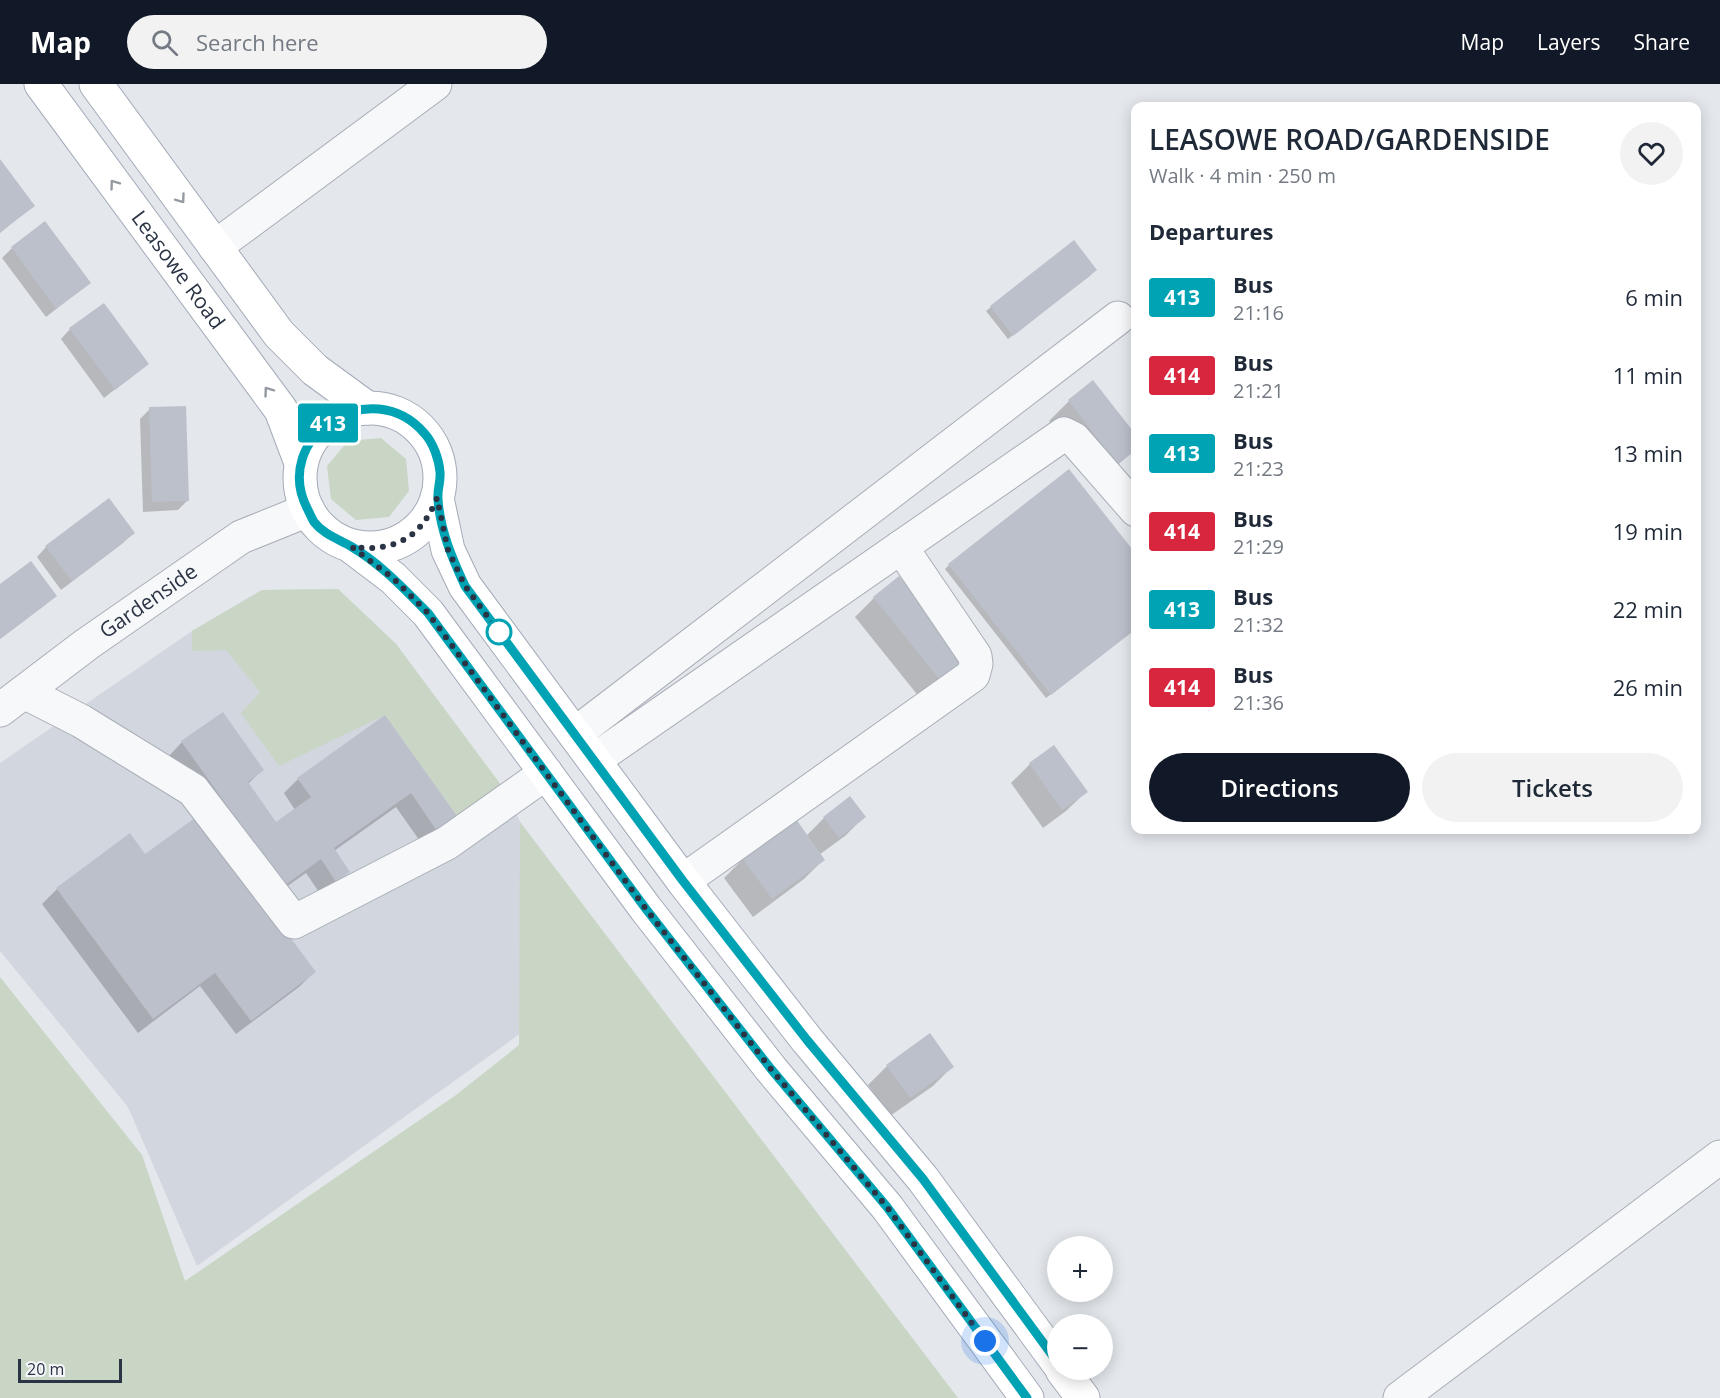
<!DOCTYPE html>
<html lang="en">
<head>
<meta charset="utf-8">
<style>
	:root { --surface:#fff; --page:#f2f2f3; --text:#1f2937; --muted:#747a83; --accent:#111827 }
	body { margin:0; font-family:"Open Sans",sans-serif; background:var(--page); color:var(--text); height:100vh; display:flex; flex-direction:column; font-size:22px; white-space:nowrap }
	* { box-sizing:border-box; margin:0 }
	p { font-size:20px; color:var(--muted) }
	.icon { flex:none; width:33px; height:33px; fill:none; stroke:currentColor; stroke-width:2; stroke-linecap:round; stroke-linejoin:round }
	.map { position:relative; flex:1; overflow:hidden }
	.panel { position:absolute; left:1131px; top:18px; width:570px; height:732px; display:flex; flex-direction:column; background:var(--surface); border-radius:12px; box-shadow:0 3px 15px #0003 }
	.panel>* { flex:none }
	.badge { padding:0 12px; border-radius:4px; font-size:21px; line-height:39px }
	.tools { position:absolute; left:1047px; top:1152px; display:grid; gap:12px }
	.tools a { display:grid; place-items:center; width:66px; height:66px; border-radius:50%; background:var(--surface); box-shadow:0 3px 15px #0003; font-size:30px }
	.scale { position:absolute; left:18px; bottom:15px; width:104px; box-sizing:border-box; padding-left:6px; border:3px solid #2b3445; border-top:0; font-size:16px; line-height:21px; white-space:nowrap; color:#2b3445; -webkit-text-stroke:4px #f4f6f9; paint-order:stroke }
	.you { position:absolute; width:30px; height:30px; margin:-15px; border:4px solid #fff; border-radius:50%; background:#1a73e8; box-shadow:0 0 0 9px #1a73e833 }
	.map>.badge { position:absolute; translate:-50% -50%; box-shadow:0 0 0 3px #fff }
	h2 { padding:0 18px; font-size:22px; line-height:54px }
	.round { display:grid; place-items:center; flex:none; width:63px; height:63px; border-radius:32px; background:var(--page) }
	.headline { display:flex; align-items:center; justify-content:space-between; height:102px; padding:0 18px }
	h1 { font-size:28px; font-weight:600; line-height:45px }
	.cta { display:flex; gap:12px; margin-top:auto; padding:12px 18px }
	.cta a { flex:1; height:69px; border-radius:36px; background:var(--accent); color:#fff; font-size:24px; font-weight:600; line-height:69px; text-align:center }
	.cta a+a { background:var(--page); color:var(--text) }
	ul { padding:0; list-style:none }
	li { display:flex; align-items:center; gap:18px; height:78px; padding:0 18px }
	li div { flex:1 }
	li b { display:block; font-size:22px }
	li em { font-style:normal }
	li .badge { min-width:66px; font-weight:700; text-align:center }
	header { display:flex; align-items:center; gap:36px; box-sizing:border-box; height:84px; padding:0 30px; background:var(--accent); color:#fff }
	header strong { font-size:28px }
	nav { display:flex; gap:33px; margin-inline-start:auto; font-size:21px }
	.search { width:420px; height:54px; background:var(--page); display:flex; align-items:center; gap:15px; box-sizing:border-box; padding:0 21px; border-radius:33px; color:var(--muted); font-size:22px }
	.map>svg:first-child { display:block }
</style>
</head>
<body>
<header>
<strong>Map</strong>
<div class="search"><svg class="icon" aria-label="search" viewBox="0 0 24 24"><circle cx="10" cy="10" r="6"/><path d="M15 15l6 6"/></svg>Search here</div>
<nav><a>Map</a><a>Layers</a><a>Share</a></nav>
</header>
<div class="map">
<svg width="1720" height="1314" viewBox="0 0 1720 1314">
	<rect width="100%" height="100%" fill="#e4e7ec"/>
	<polygon fill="#d2d6de" points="338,505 396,560 504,705 520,738 624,875 197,1182 128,1023 0,867 0,679 192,547 262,506"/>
	<g fill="#c9d6c5">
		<polygon points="381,354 406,375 409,407 389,433 356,436 331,415 327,382 348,357"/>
		<polygon points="338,505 396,560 504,705 457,732 385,631 279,682 241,629 260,608 226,566 192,567 192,547 262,506"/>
		<polygon points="520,738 958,1314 0,1314 0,893 142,1071 185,1197 456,1011 519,961"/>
	</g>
	<g fill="#0003">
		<polygon points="0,77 33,122 0,149"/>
		<polygon points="12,164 89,199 46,233 2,174"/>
		<polygon points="1091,191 1008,255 986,227 991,223"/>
		<polygon points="70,245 147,280 104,314 61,255"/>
		<polygon points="1093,299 1136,365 1098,398 1049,337 1069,317"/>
		<polygon points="150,325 187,417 178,426 143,428 140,335"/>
		<polygon points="133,449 123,459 61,506 37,473 46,463"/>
		<polygon points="949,481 1136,544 1046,614 945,485"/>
		<polygon points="0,502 55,512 45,521 0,555"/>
		<polygon points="874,514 964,575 920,614 855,533"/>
		<polygon points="385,633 455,732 422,760 396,723 334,767 348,788 321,811 306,789 269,815 168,673 182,658 262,686 248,700 276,740 295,726 284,709 298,695"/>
		<polygon points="1030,680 1086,708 1066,727 1043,744 1011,699"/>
		<polygon points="850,714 864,733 845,752 819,771 823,776 804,795 753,833 724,794 743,775 806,752 824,734"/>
		<polygon points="129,751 145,773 314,888 299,903 236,950 200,902 138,949 42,820 57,805"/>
		<polygon points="887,982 952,983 933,1002 890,1032 868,1001"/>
	</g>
	<g fill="#bbc0ca">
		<polygon points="0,75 35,122 0,148"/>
		<polygon points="45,137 91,199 56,225 11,163"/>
		<polygon points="1074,156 1097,186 1013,252 990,222"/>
		<polygon points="104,219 149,280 115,306 69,244"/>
		<polygon points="1093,296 1136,351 1136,366 1117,380 1068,316"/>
		<polygon points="186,322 189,417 152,418 149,323"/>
		<polygon points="1069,385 1136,470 1136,545 1051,611 948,480"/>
		<polygon points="109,414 135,449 72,497 45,462"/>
		<polygon points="31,477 57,512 0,555 0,500"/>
		<polygon points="899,492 966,576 940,596 873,513"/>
		<polygon points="223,628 264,686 248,698 276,738 311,713 297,694 385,631 457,732 437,747 411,709 334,764 350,788 336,798 321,775 284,802 181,657"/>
		<polygon points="1054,661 1088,708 1062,726 1029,679"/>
		<polygon points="850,712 866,733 839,754 823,733"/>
		<polygon points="199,731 316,888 251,937 215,889 153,935 56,804 130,749 145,770"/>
		<polygon points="796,735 825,776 772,815 742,774"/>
		<polygon points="930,949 954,983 910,1014 886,981"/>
	</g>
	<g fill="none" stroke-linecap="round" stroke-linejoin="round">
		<defs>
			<g id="minor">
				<polyline points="215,163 435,0"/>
				<polyline points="24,608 81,637 193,706 294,838 447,759 546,689"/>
				<path id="s1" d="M0,626L87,560L241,453L308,426"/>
				<polyline points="575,650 1118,234"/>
				<polyline points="594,676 1064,350 1074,355 1136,426"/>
				<polyline points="683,797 973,591 976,580 975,572 901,463"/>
				<polyline points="1400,1314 1720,1073"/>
			</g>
			<g id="major">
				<path id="s2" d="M41,0L281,326L301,379"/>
				<polyline points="96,0 279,250 315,286 367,324"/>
				<circle cx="370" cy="394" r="70"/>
				<polyline points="437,414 448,466 465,502 683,797 807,956 923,1095 1058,1279"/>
				<polyline points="352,463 393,494 428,529 646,825 771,985 887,1123 1027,1314"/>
				<polyline points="1062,1286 1083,1314"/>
			</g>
		</defs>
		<use href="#minor" stroke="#a9aeb7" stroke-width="35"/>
		<use href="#major" stroke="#a3abb8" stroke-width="35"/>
		<use href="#minor" stroke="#f7f8fa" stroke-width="33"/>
		<use href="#major" stroke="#fff" stroke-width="33"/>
	</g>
	<defs><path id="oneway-chevron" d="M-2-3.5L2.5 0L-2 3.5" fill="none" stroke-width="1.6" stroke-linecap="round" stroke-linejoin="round" transform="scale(1.5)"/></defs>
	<g stroke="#959aa2">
		<use href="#oneway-chevron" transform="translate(114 100) rotate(-126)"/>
		<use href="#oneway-chevron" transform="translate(181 115) rotate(54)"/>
		<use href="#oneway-chevron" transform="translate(268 307) rotate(-126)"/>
	</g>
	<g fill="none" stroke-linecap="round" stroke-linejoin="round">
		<defs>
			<path id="line" d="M1027,1314L887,1123L771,985L646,825L428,529C405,506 381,480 352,463C339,455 324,451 314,438C312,435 310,430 308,426C269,353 372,287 425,350C433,359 439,375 440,388C441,397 437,406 438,415C440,446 452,474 465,502L683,797L807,956L923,1095L1058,1279"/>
		</defs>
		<use href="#line" stroke="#fff" stroke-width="14"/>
		<use href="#line" stroke="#00a3b4" stroke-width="9"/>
		<path stroke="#2b3445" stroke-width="6" stroke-dasharray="0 10.8" d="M499,548L465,502L448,466L437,414C421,454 395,468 352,463L393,494L428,529L646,825L771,985L887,1123L985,1257"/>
	</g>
	<circle fill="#fff" stroke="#00a3b4" stroke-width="3" cx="499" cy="548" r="12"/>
	<g text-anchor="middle" stroke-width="5" stroke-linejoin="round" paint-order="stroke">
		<g font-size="21" fill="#2b3445" stroke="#f4f6f9">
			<text dy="7" stroke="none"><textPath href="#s2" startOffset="231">Leasowe Road</textPath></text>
			<text dy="7" stroke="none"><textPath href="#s1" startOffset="184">Gardenside</textPath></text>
		</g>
	</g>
</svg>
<div class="tools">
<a>+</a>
<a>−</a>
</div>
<div class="scale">20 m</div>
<div class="you" style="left:985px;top:1257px"></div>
<b class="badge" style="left:328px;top:339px;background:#00a3b4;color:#fff">413</b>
<section class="panel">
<div class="headline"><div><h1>LEASOWE ROAD/GARDENSIDE</h1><p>Walk · 4 min · 250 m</p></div><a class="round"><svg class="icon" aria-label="heart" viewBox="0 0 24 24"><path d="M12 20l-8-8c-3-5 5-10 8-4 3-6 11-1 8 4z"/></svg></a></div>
<h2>Departures</h2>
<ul>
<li><span class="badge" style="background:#00a3b4;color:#fff">413</span><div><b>Bus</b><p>21:16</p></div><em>6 min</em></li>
<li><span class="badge" style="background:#d7263d;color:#fff">414</span><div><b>Bus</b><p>21:21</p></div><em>11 min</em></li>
<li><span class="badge" style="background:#00a3b4;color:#fff">413</span><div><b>Bus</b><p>21:23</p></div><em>13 min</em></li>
<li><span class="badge" style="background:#d7263d;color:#fff">414</span><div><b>Bus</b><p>21:29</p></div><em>19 min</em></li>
<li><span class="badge" style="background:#00a3b4;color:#fff">413</span><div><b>Bus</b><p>21:32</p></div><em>22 min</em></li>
<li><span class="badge" style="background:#d7263d;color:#fff">414</span><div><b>Bus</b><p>21:36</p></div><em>26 min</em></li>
</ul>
<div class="cta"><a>Directions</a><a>Tickets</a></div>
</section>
</div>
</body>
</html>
